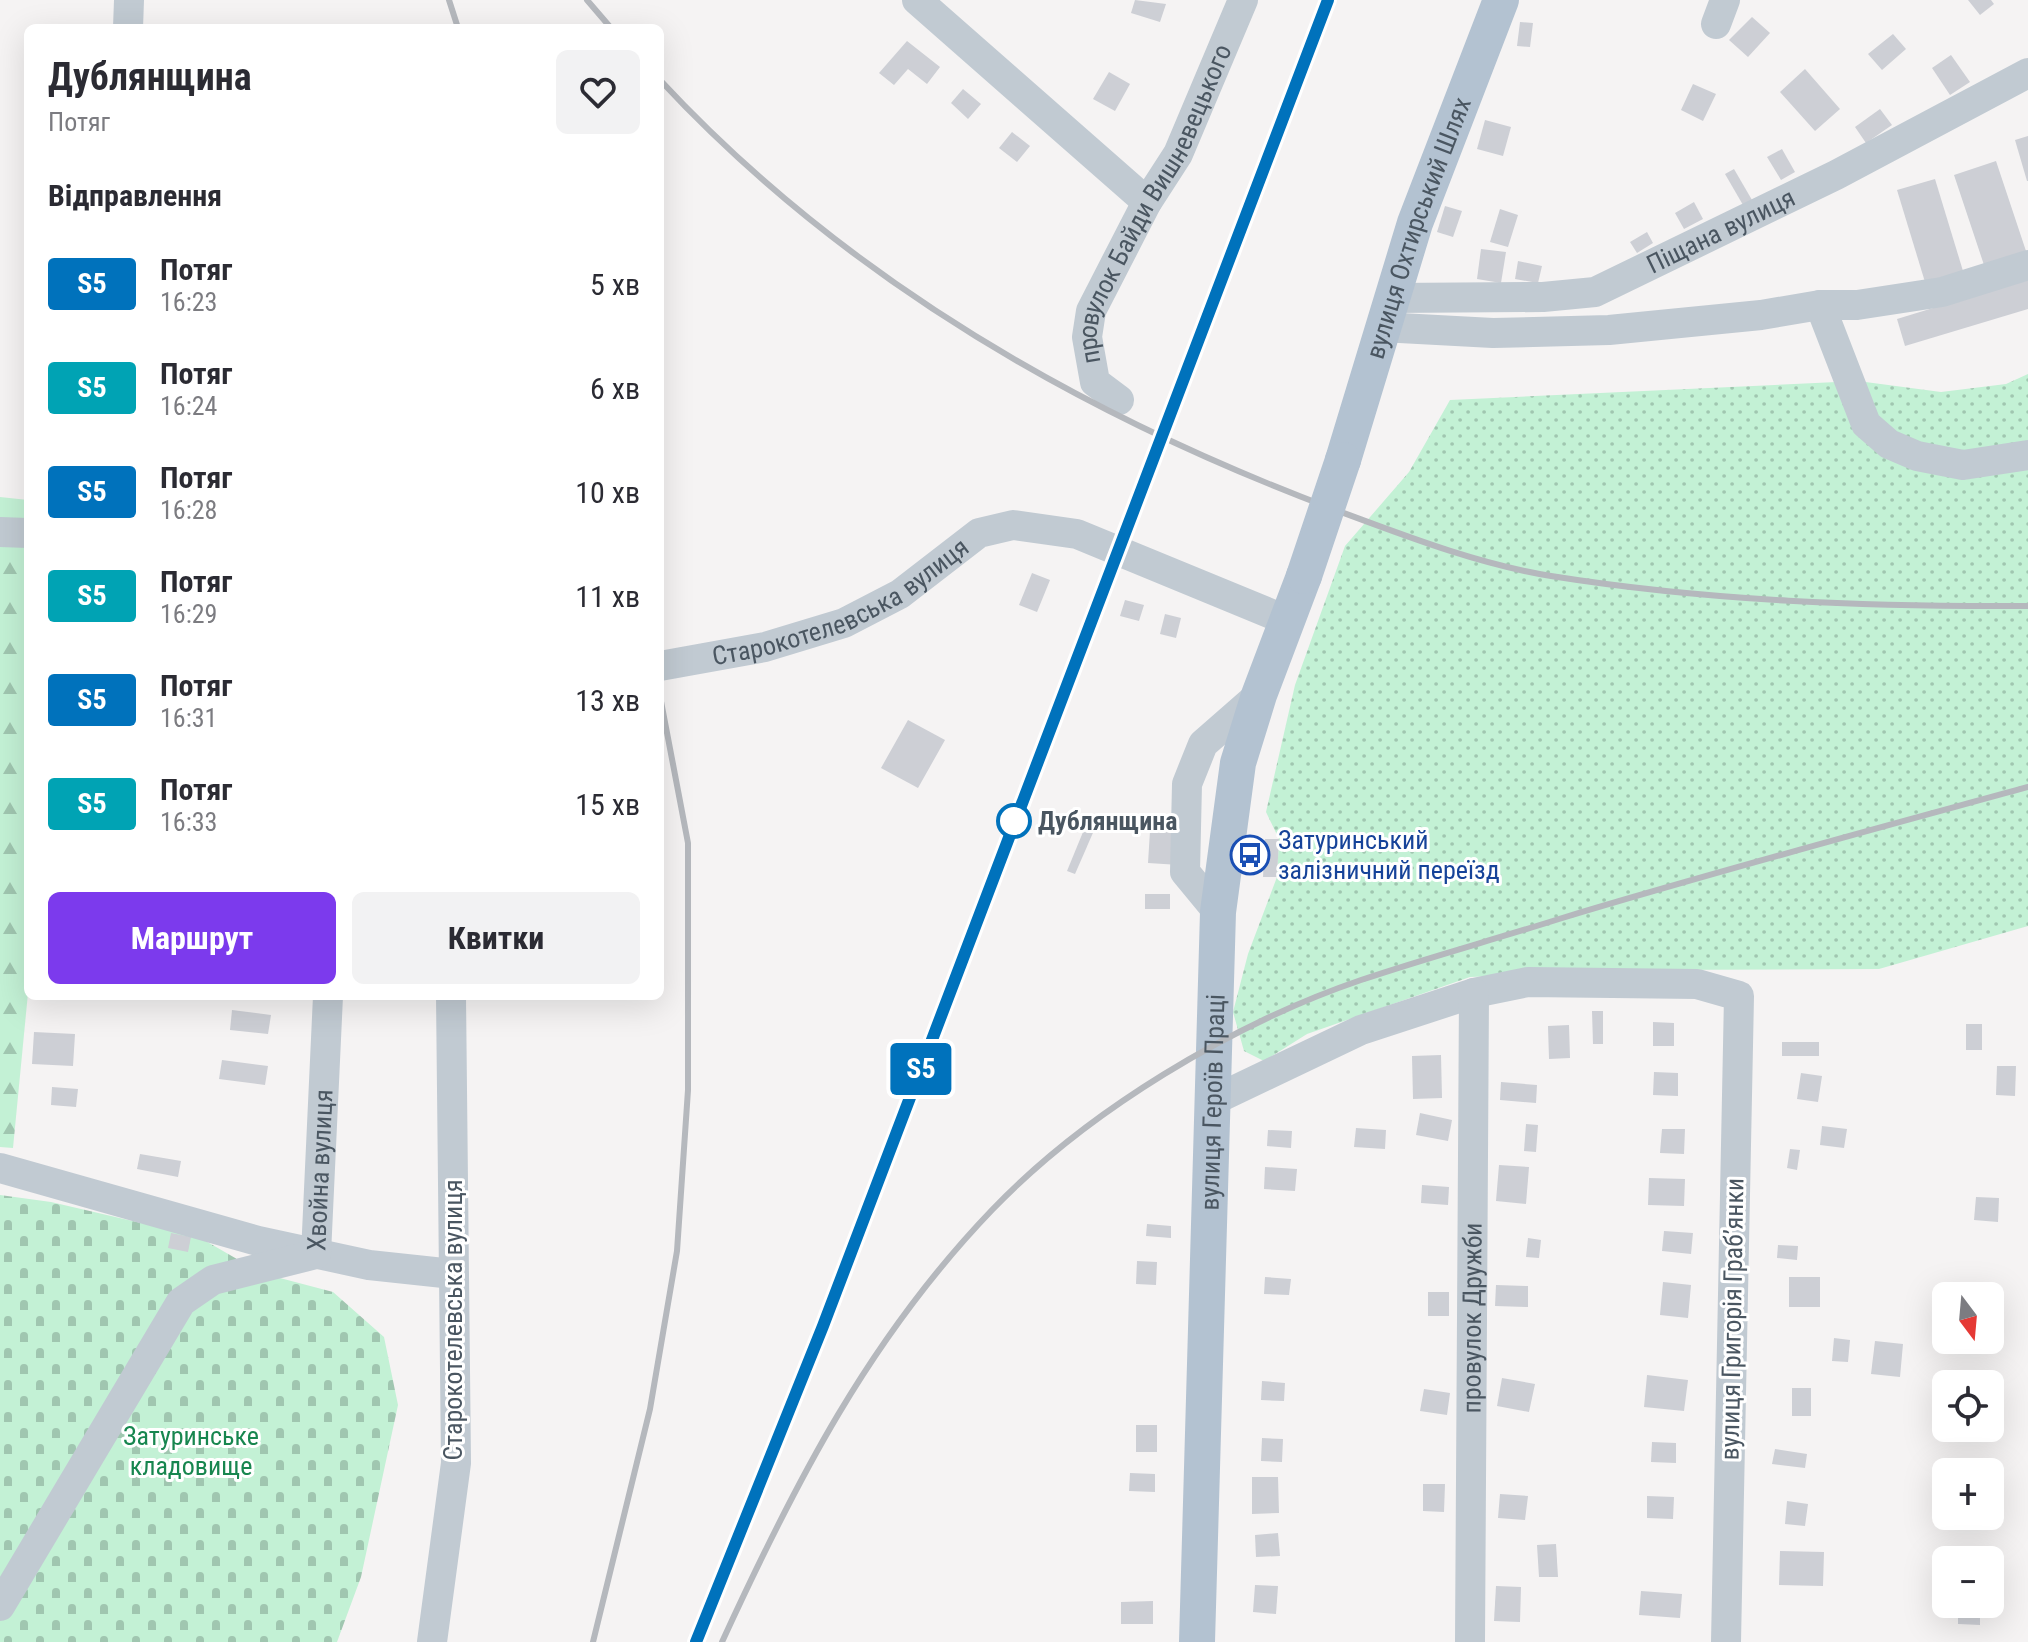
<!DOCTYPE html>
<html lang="uk">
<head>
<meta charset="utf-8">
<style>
	:root { --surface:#fff; --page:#f2f2f3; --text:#2b2b33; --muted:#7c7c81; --accent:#7c3aed }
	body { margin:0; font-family:"Roboto Condensed",sans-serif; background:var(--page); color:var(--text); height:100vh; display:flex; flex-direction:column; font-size:30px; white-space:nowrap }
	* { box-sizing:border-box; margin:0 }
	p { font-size:26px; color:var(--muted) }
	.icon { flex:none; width:44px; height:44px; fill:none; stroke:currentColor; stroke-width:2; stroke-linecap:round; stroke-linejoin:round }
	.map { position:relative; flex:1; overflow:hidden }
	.side { position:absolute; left:24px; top:24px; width:640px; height:976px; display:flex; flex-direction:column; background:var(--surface); border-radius:12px; box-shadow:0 8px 32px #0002 }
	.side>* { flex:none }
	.badge { padding:0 16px; border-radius:6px; font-size:28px; line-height:52px }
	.needle { width:52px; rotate:164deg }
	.tools { position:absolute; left:1932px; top:1282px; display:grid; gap:16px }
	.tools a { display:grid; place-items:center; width:72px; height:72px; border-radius:12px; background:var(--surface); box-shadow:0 8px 32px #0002; font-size:40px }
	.map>.badge { position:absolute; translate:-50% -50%; box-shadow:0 0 0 4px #fff }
	h2 { padding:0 24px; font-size:30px; line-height:72px }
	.round { display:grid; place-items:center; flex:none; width:84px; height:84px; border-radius:12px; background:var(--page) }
	.overview { display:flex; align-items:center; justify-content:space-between; height:136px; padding:0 24px }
	h1 { font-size:38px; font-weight:700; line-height:60px }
	.button { display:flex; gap:16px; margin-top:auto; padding:16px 24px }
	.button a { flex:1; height:92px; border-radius:12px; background:var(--accent); color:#fff; font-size:32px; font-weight:700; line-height:92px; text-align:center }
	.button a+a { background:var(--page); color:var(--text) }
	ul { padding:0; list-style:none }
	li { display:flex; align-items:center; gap:24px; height:104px; padding:0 24px }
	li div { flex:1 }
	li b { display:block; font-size:30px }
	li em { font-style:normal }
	li .badge { min-width:88px; font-weight:700; text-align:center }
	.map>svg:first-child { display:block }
</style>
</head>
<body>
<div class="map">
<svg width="2028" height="1642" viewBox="0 0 2028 1642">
	<defs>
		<pattern id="grass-dots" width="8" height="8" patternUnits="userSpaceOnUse" patternTransform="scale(2)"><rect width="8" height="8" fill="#c3f1d5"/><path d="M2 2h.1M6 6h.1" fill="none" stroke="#a0c6b0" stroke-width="1.8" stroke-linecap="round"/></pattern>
		<pattern id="forest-firs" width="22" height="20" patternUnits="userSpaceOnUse" patternTransform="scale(2)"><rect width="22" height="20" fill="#c3f1d5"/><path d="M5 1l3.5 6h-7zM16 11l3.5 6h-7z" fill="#a0c6b0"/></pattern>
		<pattern id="cemetery-stones" width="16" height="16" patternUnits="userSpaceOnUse" patternTransform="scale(2)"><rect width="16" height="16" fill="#c3f1d5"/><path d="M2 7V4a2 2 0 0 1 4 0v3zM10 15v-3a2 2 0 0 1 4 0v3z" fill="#a0c6b0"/></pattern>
	</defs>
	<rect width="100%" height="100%" fill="#f5f3f3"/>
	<polygon fill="url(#grass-dots)" points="2028,374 2028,926 1879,969 1637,970 1470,977 1307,1034 1264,1061 1244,1051 1233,1012 1248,954 1277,877 1279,839 1266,812 1295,685 1345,546 1409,472 1450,400 1858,381 1941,392 2006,384"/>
	<polygon fill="url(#forest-firs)" points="0,497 28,500 28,993 13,1148 0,1147"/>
	<polygon fill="url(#cemetery-stones)" points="0,1195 51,1202 197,1236 261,1273 333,1292 384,1337 398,1405 361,1577 337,1642 0,1642"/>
	<g fill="#cdcfd5">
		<polygon points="1135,0 1166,4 1160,22 1131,13"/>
		<polygon points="1968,0 1991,0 1994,4 1980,15"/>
		<polygon points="1752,17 1770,33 1748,57 1729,40"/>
		<polygon points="1520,22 1533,23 1530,47 1517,46"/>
		<polygon points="1893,34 1906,49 1882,70 1868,54"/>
		<polygon points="907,41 940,67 927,84 908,69 894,85 879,73"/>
		<polygon points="1951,55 1970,82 1950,95 1932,68"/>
		<polygon points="1805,69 1840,109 1815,131 1780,92"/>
		<polygon points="1109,72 1130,84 1115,111 1093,99"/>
		<polygon points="1693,84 1716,94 1703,121 1681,110"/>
		<polygon points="963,89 981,104 968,119 951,103"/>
		<polygon points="1880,109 1892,125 1866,143 1855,127"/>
		<polygon points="1485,120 1511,127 1503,156 1477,149"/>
		<polygon points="1012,132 1030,146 1017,162 999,148"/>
		<polygon points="2028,136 2028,181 2027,181 2015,140"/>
		<polygon points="1782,149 1795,172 1781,180 1767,157"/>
		<polygon points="1996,161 2027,254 1985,268 1954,175"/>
		<polygon points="1734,169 1752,200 1743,205 1725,174"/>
		<polygon points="1935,179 1963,271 1925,282 1897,190"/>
		<polygon points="1694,202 1703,219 1684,229 1675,213"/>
		<polygon points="1445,206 1462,211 1453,237 1437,232"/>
		<polygon points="1500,209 1518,215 1508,247 1490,242"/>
		<polygon points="1647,232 1653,243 1637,253 1630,242"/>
		<polygon points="1481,249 1506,252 1501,283 1477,279"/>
		<polygon points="1518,261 1542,266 1538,283 1515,279"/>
		<polygon points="2028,279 2028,309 1905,346 1897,319"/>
		<polygon points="1032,573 1050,580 1037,612 1019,605"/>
		<polygon points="1125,600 1144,605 1139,621 1120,616"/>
		<polygon points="1165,614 1181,618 1176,638 1160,634"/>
		<polygon points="908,720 945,740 918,788 881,768"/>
		<polygon points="1090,815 1099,819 1075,874 1067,871"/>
		<polygon points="1151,815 1198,818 1195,866 1148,863"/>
		<polygon points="1265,839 1279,839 1277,877 1263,877"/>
		<rect x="1145" y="894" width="25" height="15"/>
		<polygon points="232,1010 271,1015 268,1034 230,1030"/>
		<polygon points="1592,1011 1603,1011 1603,1044 1593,1044"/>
		<polygon points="1653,1022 1674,1023 1674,1046 1653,1046"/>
		<rect x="1966" y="1024" width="16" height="26"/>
		<polygon points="1569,1025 1570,1058 1549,1059 1548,1026"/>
		<polygon points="34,1032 75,1034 73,1066 32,1064"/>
		<rect x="1782" y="1042" width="37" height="14"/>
		<polygon points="1441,1055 1442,1098 1413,1099 1412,1056"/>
		<polygon points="222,1060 268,1066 265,1085 219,1079"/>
		<polygon points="1997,1066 2016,1066 2015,1096 1996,1095"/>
		<polygon points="1654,1072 1678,1073 1678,1096 1653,1095"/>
		<polygon points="1801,1073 1822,1076 1818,1102 1797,1099"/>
		<polygon points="1501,1082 1537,1085 1536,1103 1500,1100"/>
		<polygon points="52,1087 78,1089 76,1107 51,1105"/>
		<polygon points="1420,1113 1452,1120 1448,1141 1416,1135"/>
		<polygon points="1526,1124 1538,1125 1536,1152 1524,1151"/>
		<polygon points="1822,1126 1847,1129 1844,1148 1820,1145"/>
		<polygon points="1356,1128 1386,1130 1385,1149 1354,1147"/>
		<polygon points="1662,1129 1685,1129 1684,1154 1660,1153"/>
		<polygon points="1268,1130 1292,1131 1291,1148 1267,1146"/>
		<polygon points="1790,1149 1800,1150 1797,1170 1787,1168"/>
		<polygon points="140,1154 181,1161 178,1177 137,1169"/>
		<polygon points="1499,1165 1529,1167 1526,1204 1496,1201"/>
		<polygon points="1265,1167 1297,1169 1295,1191 1264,1189"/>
		<polygon points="1649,1178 1685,1179 1684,1206 1648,1205"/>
		<polygon points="1422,1185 1449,1187 1448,1205 1421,1203"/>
		<polygon points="1976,1197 1999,1198 1998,1222 1974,1220"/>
		<polygon points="1147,1224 1171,1226 1171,1238 1146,1236"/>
		<polygon points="1664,1231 1693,1233 1691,1254 1662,1251"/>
		<polygon points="171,1233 191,1237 188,1252 168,1248"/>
		<polygon points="1528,1238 1541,1240 1539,1258 1526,1257"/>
		<polygon points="1778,1245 1798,1246 1797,1260 1777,1258"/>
		<polygon points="1137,1261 1157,1262 1156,1285 1136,1284"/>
		<polygon points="1265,1277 1291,1279 1289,1295 1264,1294"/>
		<rect x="1789" y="1277" width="31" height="30"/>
		<polygon points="1663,1282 1691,1285 1688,1318 1660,1315"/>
		<polygon points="1496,1285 1528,1286 1528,1307 1495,1306"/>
		<rect x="1428" y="1292" width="21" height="24"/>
		<polygon points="1834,1338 1850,1340 1848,1362 1832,1361"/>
		<polygon points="1875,1341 1903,1344 1900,1377 1871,1374"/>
		<polygon points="1647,1375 1688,1380 1684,1411 1644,1407"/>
		<polygon points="1502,1378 1535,1384 1529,1412 1497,1406"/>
		<polygon points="1262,1381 1285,1383 1284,1401 1261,1400"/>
		<rect x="1792" y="1388" width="19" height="28"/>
		<polygon points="1424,1389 1450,1393 1447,1415 1420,1411"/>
		<rect x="1136" y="1425" width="21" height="27"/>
		<polygon points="1262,1438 1283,1439 1282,1462 1261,1461"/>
		<polygon points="1652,1442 1676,1443 1676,1463 1651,1462"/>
		<polygon points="1775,1449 1807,1454 1805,1468 1772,1464"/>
		<polygon points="1963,1460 1987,1461 1987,1472 1963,1472"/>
		<polygon points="1130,1473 1155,1474 1155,1492 1129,1491"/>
		<polygon points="1252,1477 1278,1477 1279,1513 1252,1514"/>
		<polygon points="1423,1484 1445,1484 1444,1512 1423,1511"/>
		<polygon points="1994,1491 1994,1519 1959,1520 1959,1516 1990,1516 1990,1492"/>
		<polygon points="1500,1494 1528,1496 1525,1520 1498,1518"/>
		<polygon points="1647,1496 1674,1497 1673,1519 1647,1518"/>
		<polygon points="1787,1501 1808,1504 1805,1526 1785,1524"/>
		<polygon points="1278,1533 1280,1556 1256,1557 1255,1535"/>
		<polygon points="1556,1544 1558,1577 1539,1577 1537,1545"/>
		<polygon points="1780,1551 1824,1552 1823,1586 1779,1585"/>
		<polygon points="1255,1585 1278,1586 1276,1614 1253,1612"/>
		<polygon points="1496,1586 1521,1587 1520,1622 1494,1621"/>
		<polygon points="1641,1591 1682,1594 1680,1618 1639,1615"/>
		<polygon points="1153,1601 1153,1624 1121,1624 1121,1602"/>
		<polygon points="1958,1605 1980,1606 1980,1625 1958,1624"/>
	</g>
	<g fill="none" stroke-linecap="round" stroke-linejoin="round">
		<g stroke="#c1cad2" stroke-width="30">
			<polyline points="917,0 1147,202"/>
			<polyline points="1716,24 1725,0"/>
			<polyline points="128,28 129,0"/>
			<path id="s1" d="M1391,298L1543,297L1595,292L1836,175L2028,73"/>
			<polyline points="1820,305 1866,424 1889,444 1917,456 1963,465 2028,455"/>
			<polyline points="1381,327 1493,333 1609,330 1761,315 1820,305 1857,305 1942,292 2028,265"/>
			<path id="s2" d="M1119,400L1095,382L1087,337L1091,311L1147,202L1178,154L1243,0"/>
			<polyline points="0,532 28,533"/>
			<path id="s3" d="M660,666L765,647L844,623L900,594L979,533L1013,525L1077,534L1286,620"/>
			<polyline points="1218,912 1185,872 1187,784 1203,744 1259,695"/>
			<polyline points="1210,1102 1361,1030 1474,993 1528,982 1697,984 1739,996 1726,1642"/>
			<polyline points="0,1168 258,1241 369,1265 453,1274"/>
			<path id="s4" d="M316,1254L328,996"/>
			<polyline points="0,1606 181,1302 213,1280 316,1254"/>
			<polyline points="432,1642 456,1463 451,996"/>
			<path id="s5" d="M1470,1642L1474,993"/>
		</g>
		<g stroke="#b3c2d1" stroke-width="36">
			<path id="s6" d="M1343,460L1415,223L1501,0"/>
			<path id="s7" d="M1197,1642L1218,912L1238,763L1259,695L1304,576"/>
		</g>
		<g stroke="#b5b8bd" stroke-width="6">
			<polyline points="449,0 458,28"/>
			<polyline points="587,0 611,28"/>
			<path d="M660,80C844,278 1083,415 1333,509C1403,535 1477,564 1551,576C1708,601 1869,607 2028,606"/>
			<polyline points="593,1642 650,1409 677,1251 688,1090 688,843 660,696"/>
			<polyline points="696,1642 823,1326 1328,0"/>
			<path d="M722,1642C795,1483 869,1338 992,1210C1087,1111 1232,1024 1361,980C1426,958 1493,940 1559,919C1714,872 1871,830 2028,787"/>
		</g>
		<polyline stroke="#b3c2d1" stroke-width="36" points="1304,576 1343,460"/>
	</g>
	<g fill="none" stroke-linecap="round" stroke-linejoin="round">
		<defs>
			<polyline id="line" points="696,1642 823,1326 1328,0"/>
		</defs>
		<use href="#line" stroke="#fff" stroke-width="18"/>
		<use href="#line" stroke="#0072bc" stroke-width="12"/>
	</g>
	<defs>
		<symbol id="bus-ring" viewBox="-11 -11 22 22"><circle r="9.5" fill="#fff" stroke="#1a4fb4" stroke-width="1.5"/><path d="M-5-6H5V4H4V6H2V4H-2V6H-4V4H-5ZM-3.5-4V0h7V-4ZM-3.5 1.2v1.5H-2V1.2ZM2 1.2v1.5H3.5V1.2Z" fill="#1a4fb4"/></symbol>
	</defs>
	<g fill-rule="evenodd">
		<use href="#bus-ring" x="1228" y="833" width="44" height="44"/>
	</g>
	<circle fill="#fff" stroke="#0072bc" stroke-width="4" cx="1014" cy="821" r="16"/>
	<g text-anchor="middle" stroke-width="6" stroke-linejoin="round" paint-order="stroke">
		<g font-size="26" fill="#4a5661" stroke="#fff">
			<text dy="9" stroke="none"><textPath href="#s2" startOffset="224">провулок Байди Вишневецького</textPath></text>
			<text dy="9" stroke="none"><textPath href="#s6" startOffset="244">вулиця Охтирський Шлях</textPath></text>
			<text dy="9" stroke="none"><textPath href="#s1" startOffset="344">Піщана вулиця</textPath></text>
			<text dy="9" stroke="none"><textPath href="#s3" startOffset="194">Старокотелевська вулиця</textPath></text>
			<text dy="9" stroke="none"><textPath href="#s7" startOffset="540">вулиця Героїв Праці</textPath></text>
			<text dy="9" stroke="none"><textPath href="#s4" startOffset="84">Хвойна вулиця</textPath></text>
			<text dy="9" stroke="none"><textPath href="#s5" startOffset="324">провулок Дружби</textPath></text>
			<text transform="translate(1732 1319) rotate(-89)" y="9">вулиця Григорія Грабʼянки</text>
			<text transform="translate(453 1320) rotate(-90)" y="9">Старокотелевська вулиця</text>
		</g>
		<g font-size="26" font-weight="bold" fill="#4a5661" stroke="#fff" text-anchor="start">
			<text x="1038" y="830">Дублянщина</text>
		</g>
		<g font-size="26" fill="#164399" stroke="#fff" text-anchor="start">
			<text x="1278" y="849">Затуринський<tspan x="1278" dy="30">залізничний переїзд</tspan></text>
		</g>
		<g font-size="26" fill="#17864f" stroke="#fff">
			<text x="191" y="1445">Затуринське<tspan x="191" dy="30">кладовище</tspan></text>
		</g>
	</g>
</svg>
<div class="tools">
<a><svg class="needle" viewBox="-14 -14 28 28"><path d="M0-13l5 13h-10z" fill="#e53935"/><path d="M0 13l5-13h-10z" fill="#7c7c81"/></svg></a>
<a><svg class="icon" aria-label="locate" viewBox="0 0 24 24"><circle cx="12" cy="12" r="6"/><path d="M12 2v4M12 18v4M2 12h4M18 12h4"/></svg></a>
<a>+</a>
<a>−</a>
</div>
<b class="badge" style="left:921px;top:1069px;background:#0072bc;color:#fff">S5</b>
<section class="side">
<div class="overview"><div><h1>Дублянщина</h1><p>Потяг</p></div><a class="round"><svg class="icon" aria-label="heart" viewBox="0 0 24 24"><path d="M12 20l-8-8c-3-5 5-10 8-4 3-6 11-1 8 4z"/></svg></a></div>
<h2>Відправлення</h2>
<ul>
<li><span class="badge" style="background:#0072bc;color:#fff">S5</span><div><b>Потяг</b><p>16:23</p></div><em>5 хв</em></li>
<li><span class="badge" style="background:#00a3b4;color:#fff">S5</span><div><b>Потяг</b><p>16:24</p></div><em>6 хв</em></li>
<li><span class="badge" style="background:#0072bc;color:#fff">S5</span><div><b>Потяг</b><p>16:28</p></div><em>10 хв</em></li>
<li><span class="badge" style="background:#00a3b4;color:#fff">S5</span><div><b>Потяг</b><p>16:29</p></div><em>11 хв</em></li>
<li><span class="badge" style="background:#0072bc;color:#fff">S5</span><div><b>Потяг</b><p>16:31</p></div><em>13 хв</em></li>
<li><span class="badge" style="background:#00a3b4;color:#fff">S5</span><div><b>Потяг</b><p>16:33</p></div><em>15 хв</em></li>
</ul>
<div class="button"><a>Маршрут</a><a>Квитки</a></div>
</section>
</div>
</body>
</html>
